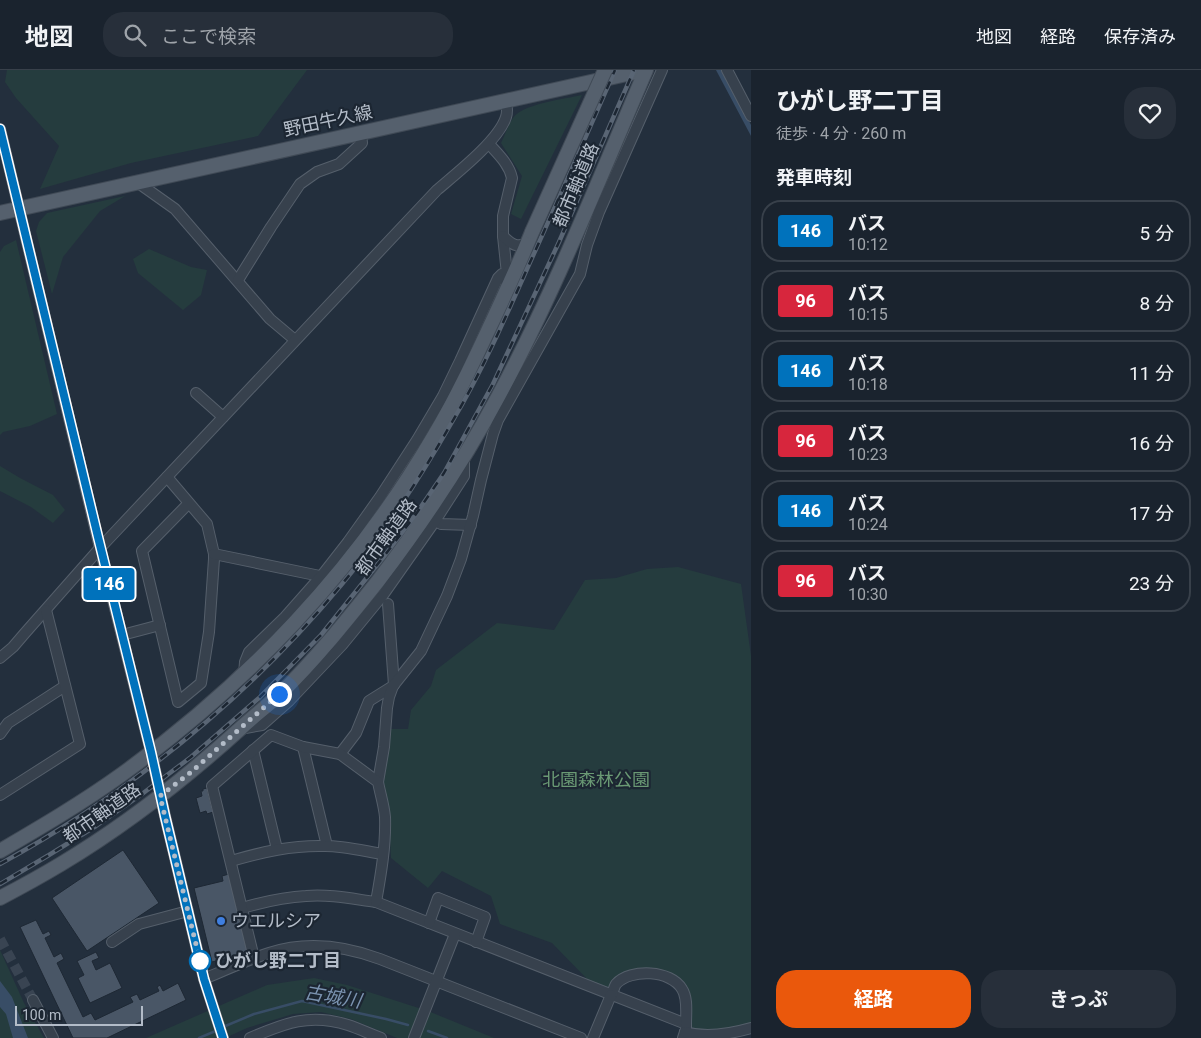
<!DOCTYPE html>
<html lang="ja">
<head>
<meta charset="utf-8">
<style>
	:root { --surface:#1a232e; --page:#272f3a; --text:#f1f3f6; --muted:#9fa4aa; --line:#38404a; --accent:#ea580c }
	body { margin:0; font-family:Roboto,"Noto Sans JP",sans-serif; background:var(--page); color:var(--text); height:100vh; display:flex; flex-direction:column; font-size:19px; white-space:nowrap }
	* { box-sizing:border-box; margin:0 }
	p { font-size:16px; color:var(--muted) }
	.icon { flex:none; width:28px; height:28px; fill:none; stroke:currentColor; stroke-width:2; stroke-linecap:round; stroke-linejoin:round }
	.map { position:relative; flex:1; overflow:hidden }
	.panel { display:flex; flex-direction:column; background:var(--surface); width:450px }
	.panel>* { flex:none }
	.badge { padding:0 10px; border-radius:4px; font-size:18px; line-height:32px }
	.scale { position:absolute; left:15px; bottom:12px; width:128px; box-sizing:border-box; padding-left:5px; border:2px solid #b3bcc8; border-top:0; font-size:14px; line-height:18px; white-space:nowrap; color:#b3bcc8; -webkit-text-stroke:4px #1c2632; paint-order:stroke }
	.you { position:absolute; width:25px; height:25px; margin:-12px; border:4px solid #fff; border-radius:50%; background:#1a73e8; box-shadow:0 0 0 8px #1a73e833 }
	.map>.badge { position:absolute; translate:-50% -50%; box-shadow:0 0 0 2px #fff }
	h2 { padding:0 25px; font-size:19px; line-height:45px }
	.round { display:grid; place-items:center; flex:none; width:52px; height:52px; border-radius:20px; background:var(--page) }
	.summary { display:flex; align-items:center; justify-content:space-between; height:85px; padding:0 25px }
	h1 { font-size:24px; font-weight:700; line-height:38px }
	.button { display:flex; gap:10px; margin-top:auto; padding:10px 25px }
	.button a { flex:1; height:58px; border-radius:20px; background:var(--accent); color:#fff; font-size:20px; font-weight:700; line-height:58px; text-align:center }
	.button a+a { background:var(--page); color:var(--text) }
	ul { padding:0; list-style:none }
	li { display:flex; align-items:center; gap:15px; height:62px; margin:0 10px 8px; padding:0 15px; border:2px solid var(--line); border-radius:20px }
	li div { flex:1 }
	li b { display:block; font-size:19px }
	li em { font-style:normal }
	li .badge { min-width:55px; font-weight:700; text-align:center }
	header { display:flex; align-items:center; gap:30px; box-sizing:border-box; height:70px; padding:0 25px; background:var(--surface); border-bottom:1px solid var(--line) }
	header strong { font-size:24px }
	nav { display:flex; gap:28px; margin-inline-start:auto; font-size:18px }
	.search { width:350px; height:45px; background:var(--page); display:flex; align-items:center; gap:12px; box-sizing:border-box; padding:0 18px; border-radius:20px; color:var(--muted); font-size:19px }
	main { display:flex; flex:1; min-height:0 }
	.map>svg:first-child { display:block }
</style>
</head>
<body>
<header>
<strong>地図</strong>
<div class="search"><svg class="icon" aria-label="search" viewBox="0 0 24 24"><circle cx="10" cy="10" r="6"/><path d="M15 15l6 6"/></svg>ここで検索</div>
<nav><a>地図</a><a>経路</a><a>保存済み</a></nav>
</header>
<main>
<div class="map">
<svg width="751" height="968" viewBox="0 0 751 968">
	<rect width="100%" height="100%" fill="#232f3d"/>
	<g fill="#253c3e">
		<polygon points="7,0 307,0 258,66 131,93 40,119 59,76 16,28 5,12"/>
		<path d="M582,25L521,149L511,144L522,106L501,73C505,65 508,55 513,48C522,34 565,29 582,25Z"/>
		<polygon points="125,126 100,141 63,187 52,224 36,161 39,152 47,143"/>
		<polygon points="16,170 57,344 30,356 3,362 0,365 0,182 4,176"/>
		<polygon points="149,179 191,197 207,200 201,225 183,240 138,203 133,189"/>
		<polygon points="0,396 20,408 53,425 65,440 53,453 31,437 0,421"/>
		<polygon points="678,497 741,514 751,586 751,954 725,961 695,960 691,956 688,919 678,907 657,899 640,899 610,918 589,911 552,873 500,854 491,826 442,801 428,818 391,788 390,769 382,708 389,659 408,659 411,640 431,616 436,600 497,553 554,560 585,510 616,508 647,499"/>
		<polygon points="0,880 24,933 44,968 0,968"/>
		<polygon points="314,908 347,915 428,941 494,968 397,968 351,949 321,942 293,944 247,958 225,968 146,968 267,915"/>
	</g>
	<g fill="#384d66">
		<polygon points="716,0 722,0 751,55 751,66"/>
		<polygon points="0,911 12,927 28,968 13,968 6,944 0,937"/>
	</g>
	<g fill="none" stroke-linecap="round" stroke-linejoin="round">
		<g stroke="#384d66" stroke-width="2.5">
			<polyline points="223,957 254,944 302,931 386,949 408,955"/>
			<polyline points="428,961 447,968"/>
			<polyline points="199,968 218,960"/>
		</g>
	</g>
	<g fill="#495666" stroke="#1e2834">
		<polygon points="207,718 213,742 207,744 206,741 200,743 196,728 202,726 201,721 203,721 203,719"/>
		<polygon points="123,780 159,833 87,881 52,828"/>
		<polygon points="229,804 248,883 212,892 194,818 223,811 222,806"/>
		<polygon points="36,850 43,864 49,861 51,865 45,868 54,887 61,883 64,889 57,893 83,947 91,943 95,950 133,932 130,927 137,924 140,930 159,921 157,917 160,915 163,921 178,913 186,930 107,968 73,968 20,857"/>
		<polygon points="96,882 99,888 92,891 96,900 110,893 122,918 90,933 78,908 84,905 77,891"/>
	</g>
	<g fill="none" stroke-linecap="round" stroke-linejoin="round">
		<polyline stroke="#394452" stroke-width="10" stroke-dasharray="10 5" stroke-linecap="butt" points="0,869 33,930"/>
		<defs>
			<g id="minor">
				<polyline points="727,0 751,46"/>
				<polyline points="0,59 100,478 151,682 165,746 204,909 223,968"/>
				<path d="M489,74C498,84 509,94 512,108L503,146V166L507,204L505,210"/>
				<polyline points="137,112 175,139 270,249 295,270"/>
				<path d="M503,166C512,175 517,178 528,173"/>
				<polyline points="238,210 271,157 300,114 317,102 339,94 362,73 361,63"/>
				<polyline points="196,323 223,347"/>
				<polyline points="167,407 207,454 214,484 214,489 209,562 201,613 178,632 142,481 189,433"/>
				<polyline points="435,451 441,454 471,455"/>
				<polyline points="214,484 320,506"/>
				<polyline points="388,534 394,615"/>
				<polyline points="122,565 160,555"/>
				<path d="M0,588L13,577L25,563L100,478L437,120C457,103 499,70 506,47C508,41 507,36 506,31"/>
				<polyline points="244,604 245,592 249,582 285,547 323,504 348,472 380,427 417,370 443,326 460,291 498,208 502,204 514,204"/>
				<polyline points="240,659 262,655 289,631 342,575 383,525 435,451 464,406 464,387"/>
				<polyline points="0,664 8,653 65,616"/>
				<polyline points="303,677 327,776"/>
				<polyline points="253,680 277,779"/>
				<polyline points="340,684 356,663 369,631 393,616"/>
				<polyline points="378,712 384,677 387,638 389,627 393,616 421,581 447,526 461,489 473,446 481,410 493,364 498,350 580,204 587,175 599,142 662,0"/>
				<polyline points="0,725 80,674 46,540"/>
				<path d="M231,791C262,782 292,775 325,776C344,776 364,781 383,784"/>
				<path d="M242,838C263,832 284,827 306,826C330,824 353,829 376,832L686,954V959L683,968"/>
				<polyline points="429,853 438,828 485,847 476,872"/>
				<polyline points="112,872 139,854 188,841"/>
				<path d="M254,888L212,716L271,665L303,677L340,684L378,712C380,723 384,735 385,747C386,775 381,804 376,832"/>
				<path d="M204,909C225,900 247,890 269,883C306,871 345,876 380,889L581,968"/>
				<path d="M612,925C613,922 614,917 616,914C631,898 671,900 682,919C688,928 686,943 686,954"/>
				<polyline points="33,930 53,968"/>
				<path d="M685,962C706,968 730,964 751,958"/>
				<path d="M250,968C285,953 310,943 348,955C360,959 370,964 381,968"/>
				<polyline points="414,968 455,864"/>
				<polyline points="593,968 611,925"/>
			</g>
			<g id="major">
				<polyline points="0,143 645,0"/>
				<path d="M0,781C41,757 82,733 121,705C246,615 356,500 434,366C459,324 479,280 500,235C511,211 522,187 532,162"/>
				<path d="M0,828C21,817 41,806 61,794C126,755 186,708 242,657C254,646 267,636 279,625C315,590 347,550 378,511C423,452 464,391 499,325C555,221 599,109 646,0"/>
			</g>
		</defs>
		<use href="#minor" stroke="#555f6b" stroke-width="12"/>
		<use href="#major" stroke="#404a56" stroke-width="16"/>
		<use href="#minor" stroke="#37414d" stroke-width="10"/>
		<use href="#major" stroke="#55606d" stroke-width="14"/>
		<defs>
			<g id="rail">
				<path d="M0,794C130,723 247,628 342,514C384,464 420,408 452,352C481,303 504,251 527,199C557,133 586,66 615,0"/>
				<polyline points="0,814 49,785 96,756 142,724 191,687 259,628 321,565 385,485 416,444 444,403 493,314 559,172 634,0"/>
			</g>
		</defs>
		<use href="#rail" stroke="#596574" stroke-width="4.5"/>
		<use href="#rail" stroke="#1c2632" stroke-width="2.5" stroke-dasharray="8" stroke-linecap="butt"/>
		<defs>
			<polyline id="major-bridge" points="532,162 605,0"/>
		</defs>
		<use href="#major-bridge" stroke="#404a56" stroke-width="16" stroke-linecap="butt"/>
		<use href="#major-bridge" stroke="#55606d" stroke-width="14"/>
	</g>
	<g fill="none" stroke-linecap="round" stroke-linejoin="round">
		<defs>
			<polyline id="line" points="0,59 98,467 151,682 165,746 204,909 223,968"/>
		</defs>
		<use href="#line" stroke="#fff" stroke-width="11"/>
		<use href="#line" stroke="#0072bc" stroke-width="8"/>
		<polyline stroke="#b3bcc8" stroke-width="5" stroke-dasharray="0 9" points="200,891 160,726 190,703 279,624"/>
	</g>
	<circle fill="#3f7fe0" stroke="#1c2632" stroke-width="2" cx="221" cy="851" r="5"/>
	<circle fill="#fff" stroke="#0072bc" stroke-width="2.5" cx="200" cy="891" r="10"/>
	<g text-anchor="middle" stroke-width="4.5" stroke-linejoin="round" paint-order="stroke">
		<g font-size="18" fill="#b3bcc8" stroke="#1c2632">
			<text transform="translate(328 51) rotate(-12)" y="6">野田牛久線</text>
			<text transform="translate(576 115) rotate(-67)" y="6">都市軸道路</text>
			<text transform="translate(386 467) rotate(-54)" y="6">都市軸道路</text>
			<text transform="translate(102 743) rotate(-35)" y="6">都市軸道路</text>
		</g>
		<g font-size="18" fill="#6a9974" stroke="#1c2632">
			<text x="596" y="716">北園森林公園</text>
		</g>
		<g font-size="18" fill="#b3bcc8" stroke="#1c2632" text-anchor="start">
			<text x="231" y="857">ウエルシア</text>
		</g>
		<g font-size="18" font-weight="bold" fill="#b3bcc8" stroke="#1c2632" text-anchor="start">
			<text x="215" y="897">ひがし野二丁目</text>
		</g>
		<g font-size="19" font-style="italic" fill="#7b93b0" stroke="#1c2632">
			<text transform="translate(333 926) rotate(10)" y="7">古城川</text>
		</g>
	</g>
</svg>
<div class="scale">100 m</div>
<div class="you" style="left:279px;top:624px"></div>
<b class="badge" style="left:109px;top:514px;background:#0072bc;color:#fff">146</b>
</div>
<section class="panel">
<div class="summary"><div><h1>ひがし野二丁目</h1><p>徒歩 · 4 分 · 260 m</p></div><a class="round"><svg class="icon" aria-label="heart" viewBox="0 0 24 24"><path d="M12 20l-8-8c-3-5 5-10 8-4 3-6 11-1 8 4z"/></svg></a></div>
<h2>発車時刻</h2>
<ul>
<li><span class="badge" style="background:#0072bc;color:#fff">146</span><div><b>バス</b><p>10:12</p></div><em>5 分</em></li>
<li><span class="badge" style="background:#d7263d;color:#fff">96</span><div><b>バス</b><p>10:15</p></div><em>8 分</em></li>
<li><span class="badge" style="background:#0072bc;color:#fff">146</span><div><b>バス</b><p>10:18</p></div><em>11 分</em></li>
<li><span class="badge" style="background:#d7263d;color:#fff">96</span><div><b>バス</b><p>10:23</p></div><em>16 分</em></li>
<li><span class="badge" style="background:#0072bc;color:#fff">146</span><div><b>バス</b><p>10:24</p></div><em>17 分</em></li>
<li><span class="badge" style="background:#d7263d;color:#fff">96</span><div><b>バス</b><p>10:30</p></div><em>23 分</em></li>
</ul>
<div class="button"><a>経路</a><a>きっぷ</a></div>
</section>
</main>
</body>
</html>
